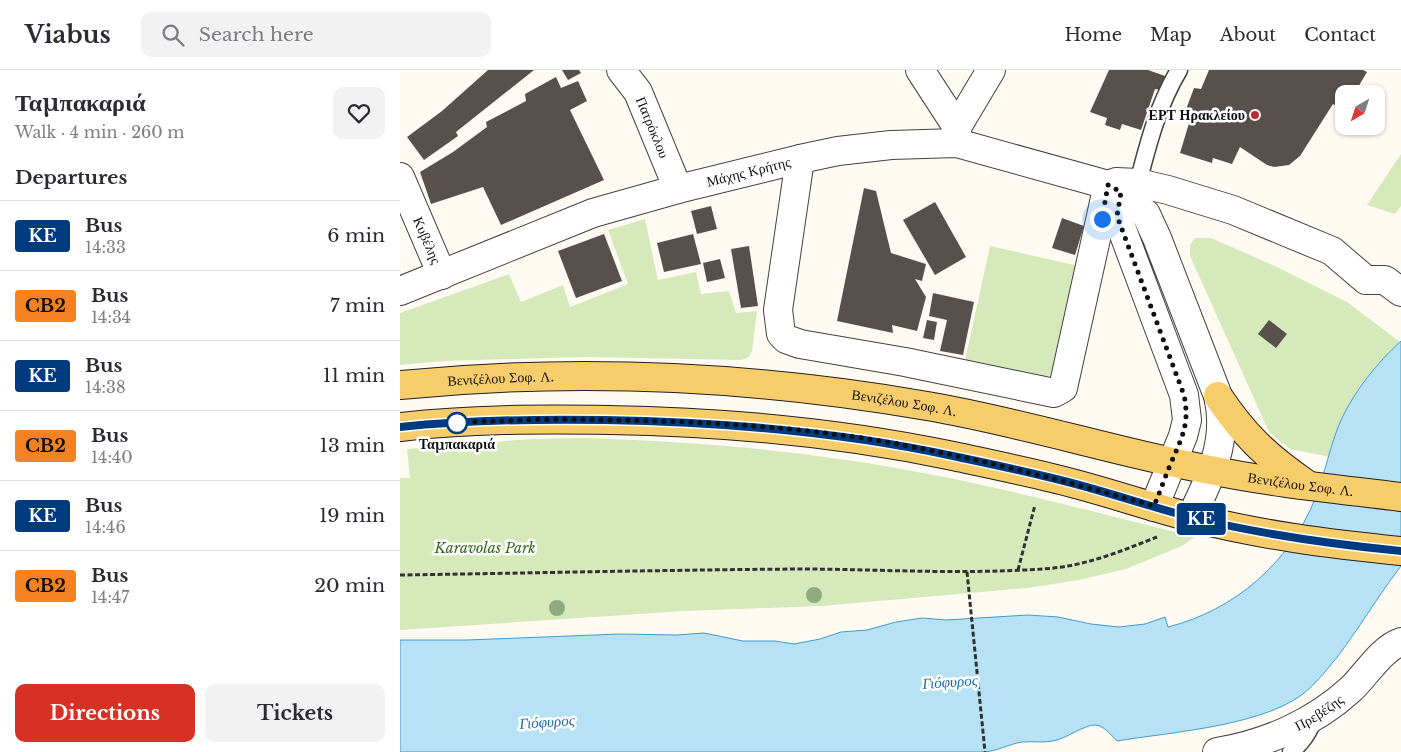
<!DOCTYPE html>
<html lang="en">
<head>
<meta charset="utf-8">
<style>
	:root { --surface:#fff; --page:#f2f2f3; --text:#2b2b33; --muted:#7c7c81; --line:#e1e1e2; --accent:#d93025 }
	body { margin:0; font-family:"Libre Baskerville",serif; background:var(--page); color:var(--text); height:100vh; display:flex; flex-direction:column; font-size:19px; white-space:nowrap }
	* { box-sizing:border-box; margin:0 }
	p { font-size:16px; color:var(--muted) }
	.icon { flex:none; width:28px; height:28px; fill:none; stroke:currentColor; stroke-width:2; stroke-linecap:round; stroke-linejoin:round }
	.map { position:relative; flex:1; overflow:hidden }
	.sheet { display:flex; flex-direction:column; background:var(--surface); width:400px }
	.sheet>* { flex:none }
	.badge { padding:0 10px; border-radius:4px; font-size:18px; line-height:32px }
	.needle { width:32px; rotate:219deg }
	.buttons { position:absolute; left:935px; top:15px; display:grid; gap:10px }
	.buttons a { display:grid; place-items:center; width:50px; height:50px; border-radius:10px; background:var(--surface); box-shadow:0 1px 4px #0004; font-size:25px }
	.you { position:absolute; width:25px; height:25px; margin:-12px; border:4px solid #fff; border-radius:50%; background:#1a73e8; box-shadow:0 0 0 8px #1a73e833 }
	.map>.badge { position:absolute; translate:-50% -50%; box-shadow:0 0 0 2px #fff }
	h2 { padding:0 15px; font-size:19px; line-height:45px }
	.round { display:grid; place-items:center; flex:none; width:52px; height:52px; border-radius:10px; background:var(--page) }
	.headline { display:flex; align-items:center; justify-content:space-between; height:85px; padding:0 15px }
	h1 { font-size:24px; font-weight:700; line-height:38px }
	.action { display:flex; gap:10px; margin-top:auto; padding:10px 15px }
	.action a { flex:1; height:58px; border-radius:10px; background:var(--accent); color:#fff; font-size:20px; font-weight:700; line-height:58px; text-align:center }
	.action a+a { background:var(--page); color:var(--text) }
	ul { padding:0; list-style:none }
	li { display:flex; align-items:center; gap:15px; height:70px; padding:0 15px; border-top:1px solid var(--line) }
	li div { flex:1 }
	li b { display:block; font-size:19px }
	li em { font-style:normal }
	li .badge { min-width:55px; font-weight:700; text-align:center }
	header { display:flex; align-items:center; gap:30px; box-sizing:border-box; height:70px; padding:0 25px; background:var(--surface); border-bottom:1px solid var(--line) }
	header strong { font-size:24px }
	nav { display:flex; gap:28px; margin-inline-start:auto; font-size:18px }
	.search { width:350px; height:45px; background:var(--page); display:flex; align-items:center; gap:12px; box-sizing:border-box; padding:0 18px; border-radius:10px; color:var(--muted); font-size:19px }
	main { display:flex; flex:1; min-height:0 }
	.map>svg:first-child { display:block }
</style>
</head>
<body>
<header>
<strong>Viabus</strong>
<div class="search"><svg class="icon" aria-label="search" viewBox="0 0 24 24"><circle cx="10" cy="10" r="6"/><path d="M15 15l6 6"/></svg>Search here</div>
<nav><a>Home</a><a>Map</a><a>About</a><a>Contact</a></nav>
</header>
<main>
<section class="sheet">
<div class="headline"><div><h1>Ταμπακαριά</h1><p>Walk · 4 min · 260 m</p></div><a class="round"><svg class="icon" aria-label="heart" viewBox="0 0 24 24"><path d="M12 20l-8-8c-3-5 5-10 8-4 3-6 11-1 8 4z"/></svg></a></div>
<h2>Departures</h2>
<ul>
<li><span class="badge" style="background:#003b80;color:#fff">KE</span><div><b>Bus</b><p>14:33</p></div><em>6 min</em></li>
<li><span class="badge" style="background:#f58220;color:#111">CB2</span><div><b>Bus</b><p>14:34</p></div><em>7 min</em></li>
<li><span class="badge" style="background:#003b80;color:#fff">KE</span><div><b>Bus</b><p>14:38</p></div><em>11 min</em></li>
<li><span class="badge" style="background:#f58220;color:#111">CB2</span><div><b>Bus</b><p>14:40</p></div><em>13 min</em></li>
<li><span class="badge" style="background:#003b80;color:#fff">KE</span><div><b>Bus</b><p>14:46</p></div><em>19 min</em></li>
<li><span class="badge" style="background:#f58220;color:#111">CB2</span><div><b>Bus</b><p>14:47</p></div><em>20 min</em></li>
</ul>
<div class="action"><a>Directions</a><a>Tickets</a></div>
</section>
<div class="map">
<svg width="1001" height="682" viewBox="0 0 1001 682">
	<rect width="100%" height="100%" fill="#fffbf2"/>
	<g fill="#d6e9bb">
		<polygon points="1001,84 1001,136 995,144 967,135"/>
		<polygon points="245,149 258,210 296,202 301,224 329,221 336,243 357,241 352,281 349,287 342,290 183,287 44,291 0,295 0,243 109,204 121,232 163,215 170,237 228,214 208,160"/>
		<path d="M795,168H811L875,196L947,232L1000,272C976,293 954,321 941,350C936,362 933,375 930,387L890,379L869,362L790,186V175Z"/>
		<polygon points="590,176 679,196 655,297 649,306 640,309 564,295"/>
		<path d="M178,368C294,371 410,381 523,403C615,420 705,445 795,467L782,476L726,499L679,510L628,518L422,536L285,541L0,560V408H10L7,379L131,369Z"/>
	</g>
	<path fill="#b7e2f6" stroke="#3f9ccc" d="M1001,271V496C970,536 946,583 910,618C871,656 770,662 717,671C711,665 704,656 696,655C685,654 666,669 653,671C643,673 632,671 622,672C609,674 598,681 584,682H0V570H67L220,564L277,565L304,563L343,571H375L394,574L420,569L441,562L467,560L496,552L522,548L546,550L628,545L658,547L691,554L719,557L745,554L765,547L768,557C835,540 889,493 915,429C925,404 930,375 941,350C955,320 977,293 1001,271Z"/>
	<g fill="#58504c">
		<polygon points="88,0 134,0 56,62 58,66 24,90 7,67 42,41"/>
		<polygon points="162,0 179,0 181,3 168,10"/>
		<polygon points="709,0 748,0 765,6 761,20 755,19 741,60 722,54 720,60 705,55 707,48 690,42"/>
		<polygon points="809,0 963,0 967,2 954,24 944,24 944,40 933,34 900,86 889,95 874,97 867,95 840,77 832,94 813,88 812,93 780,83 790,50 782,50 794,18 801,19"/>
		<polygon points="156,7 161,18 178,11 187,31 170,40 204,110 101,155 83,117 31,134 20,102 53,82 87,57 86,52 126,31 125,24"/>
		<polygon points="464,118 476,121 491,183 526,194 522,211 515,209 526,227 517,261 492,255 493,263 437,251"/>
		<polygon points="535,132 566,187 535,205 503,150"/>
		<polygon points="311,136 317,159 297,164 291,141"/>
		<polygon points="662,148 684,156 675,185 652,178"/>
		<polygon points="204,164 222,211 176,228 158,181"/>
		<polygon points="293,164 301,194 264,202 257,173"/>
		<polygon points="349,176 358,236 341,238 331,179"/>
		<polygon points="320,189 325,208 307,212 303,193"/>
		<polygon points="533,223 574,232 563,285 540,281 547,250 529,246"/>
		<polygon points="527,250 537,252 534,270 523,268"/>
		<polygon points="869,250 887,264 876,278 858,264"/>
	</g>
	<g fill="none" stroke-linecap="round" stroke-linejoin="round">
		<defs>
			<g id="service">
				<path d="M738,113C748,74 758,35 779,0"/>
				<path d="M891,682C902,672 909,663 914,648"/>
			</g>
			<g id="minor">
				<path id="s1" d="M221,0L238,22L278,119"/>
				<polyline points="520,0 557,57 557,73"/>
				<polyline points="557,57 591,0"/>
				<polyline points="400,89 378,240 381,264 386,269 400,274 505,292 654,323 663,318 707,119"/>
				<path id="s2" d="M0,107L42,205"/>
				<polyline points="708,115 716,112 738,113 768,120 833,140 932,181 966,210 985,210 1001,222"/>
				<path id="s3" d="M0,221L193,143L278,119L400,89L438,81L491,75L557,73L708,115"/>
				<path d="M754,437L783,366L787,350L784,325L717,146L721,122L746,144L757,168L818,326C829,370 810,409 791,447"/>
				<path id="s4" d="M817,682C866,674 914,653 951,619C965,606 982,578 1001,572"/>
			</g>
			<polyline id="tertiary" points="708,115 721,122"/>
			<g id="primary">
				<path id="s5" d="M0,315C175,298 354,306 527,336C622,352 715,382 810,400C873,413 937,419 1001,427"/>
				<path d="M818,326C844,365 866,386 905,413"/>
				<path d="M0,357C69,349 139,349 209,350C325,352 439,362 553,386C586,393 620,400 652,408C699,419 744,435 790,447C859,465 930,474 1001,481"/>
			</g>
		</defs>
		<use href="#service" stroke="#424242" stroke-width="19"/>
		<use href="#minor" stroke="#424242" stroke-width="30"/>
		<use href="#tertiary" stroke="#424242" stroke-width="30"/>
		<use href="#primary" stroke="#202020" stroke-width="30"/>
		<g stroke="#313131" stroke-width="3" stroke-dasharray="5 2.5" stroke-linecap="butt">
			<polyline points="618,500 635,435"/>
			<polyline points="567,502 585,682"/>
			<path d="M0,505C133,503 265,500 398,499C464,499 531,503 597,501C622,500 649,500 673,495C703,489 729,478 757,467"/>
		</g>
		<use href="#service" stroke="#fff" stroke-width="16"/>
		<use href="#minor" stroke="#fff" stroke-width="28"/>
		<use href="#tertiary" stroke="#fff" stroke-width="28"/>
		<use href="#primary" stroke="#f7cc6a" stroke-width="28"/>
	</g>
	<g fill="#8eaa7e">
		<circle cx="414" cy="525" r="8"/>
		<circle cx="157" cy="538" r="8"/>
	</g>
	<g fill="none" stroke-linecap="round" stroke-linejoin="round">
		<defs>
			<path id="line" d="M0,357C67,350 136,349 204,350C322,352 438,361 553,386C586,393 620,400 652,408C699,419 744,435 790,447C859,464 930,474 1001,481"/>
		</defs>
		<use href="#line" stroke="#fff" stroke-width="11"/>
		<use href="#line" stroke="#003b80" stroke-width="8"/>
		<path stroke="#0f0f0f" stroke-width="5" stroke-dasharray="0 9" d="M57,353C72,351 87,351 102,351C137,349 173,349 208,350C297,351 387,356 475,370C569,386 662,410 754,436C760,422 765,407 771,393C782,367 790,354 784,325L717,146L721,122L708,115L702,149"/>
	</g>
	<circle fill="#bf2838" stroke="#fff" stroke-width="2" cx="855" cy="45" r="5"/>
	<circle fill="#fff" stroke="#003b80" stroke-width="2.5" cx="57" cy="353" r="10"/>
	<g text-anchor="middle" stroke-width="5" stroke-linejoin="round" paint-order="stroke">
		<g font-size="14" font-weight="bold" fill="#0f0f0f" stroke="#fff" text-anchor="end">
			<text x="845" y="50">ΕΡΤ Ηρακλείου</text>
		</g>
		<g font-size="14" fill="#0f0f0f" stroke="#fff">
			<text dy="5" stroke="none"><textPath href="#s1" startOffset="66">Πατρόκλου</textPath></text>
			<text dy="5" stroke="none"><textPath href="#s3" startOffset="369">Μάχης Κρήτης</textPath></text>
			<text dy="5" stroke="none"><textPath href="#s2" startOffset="69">Κυβέλης</textPath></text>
			<text dy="5" stroke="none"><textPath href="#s5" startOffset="101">Βενιζέλου Σοφ. Λ.</textPath></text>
			<text dy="5" stroke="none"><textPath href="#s5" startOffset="506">Βενιζέλου Σοφ. Λ.</textPath></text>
			<text dy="5" stroke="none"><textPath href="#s5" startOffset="911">Βενιζέλου Σοφ. Λ.</textPath></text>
			<text dy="5" stroke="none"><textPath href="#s4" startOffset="110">Πρεβέζης</textPath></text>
		</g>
		<g font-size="14" font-weight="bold" fill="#0f0f0f" stroke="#fff">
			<text x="57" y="379">Ταμπακαριά</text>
		</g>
		<g font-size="14" font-style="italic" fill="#32671f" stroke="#fff">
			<text x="85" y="483">Karavolas Park</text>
		</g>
		<g font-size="15" font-style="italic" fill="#196da1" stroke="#fff">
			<text transform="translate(550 612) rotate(-4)" y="5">Γιόφυρος</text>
			<text transform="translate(147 652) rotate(-4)" y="5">Γιόφυρος</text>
		</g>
	</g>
</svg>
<div class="buttons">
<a><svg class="needle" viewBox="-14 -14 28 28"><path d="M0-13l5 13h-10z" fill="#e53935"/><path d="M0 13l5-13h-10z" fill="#7c7c81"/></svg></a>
</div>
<div class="you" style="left:702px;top:149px"></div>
<b class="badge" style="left:801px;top:449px;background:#003b80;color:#fff">KE</b>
</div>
</main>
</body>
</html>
